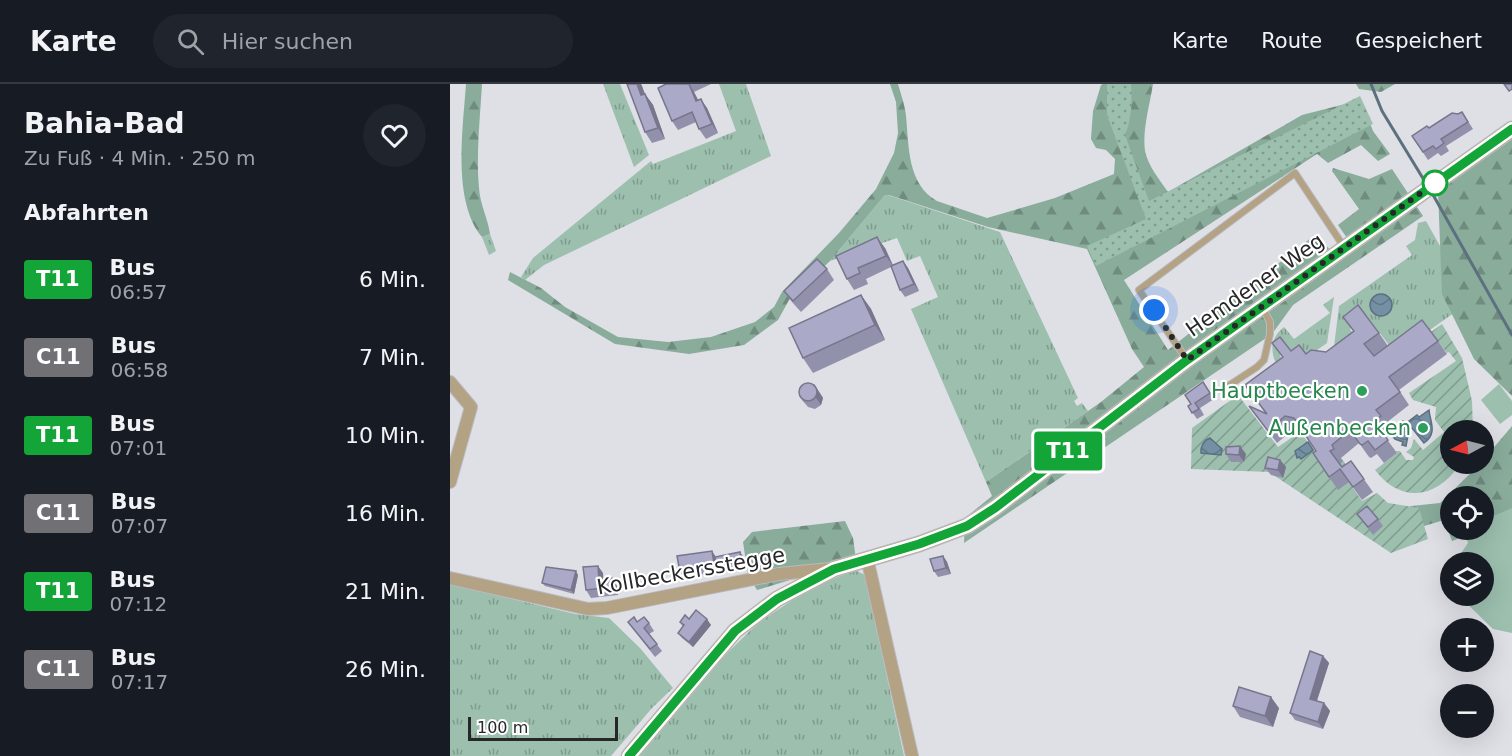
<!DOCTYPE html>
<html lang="de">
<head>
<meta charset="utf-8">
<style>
	:root { --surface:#171b24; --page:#20242c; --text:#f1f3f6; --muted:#9ea1a6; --line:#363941 }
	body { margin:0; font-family:"DejaVu Sans",sans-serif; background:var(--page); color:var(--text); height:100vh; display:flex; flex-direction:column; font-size:22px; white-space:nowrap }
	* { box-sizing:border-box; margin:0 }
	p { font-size:20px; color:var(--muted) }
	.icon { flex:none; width:33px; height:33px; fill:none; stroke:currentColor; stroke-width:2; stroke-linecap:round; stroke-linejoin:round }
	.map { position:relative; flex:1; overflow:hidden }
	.drawer { display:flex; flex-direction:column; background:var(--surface); width:450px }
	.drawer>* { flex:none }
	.badge { padding:0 12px; border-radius:4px; font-size:21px; line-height:39px }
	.needle { width:39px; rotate:263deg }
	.buttons { position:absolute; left:990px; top:336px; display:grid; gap:12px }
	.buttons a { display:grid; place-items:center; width:54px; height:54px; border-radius:50%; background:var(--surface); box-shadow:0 6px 24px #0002; font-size:30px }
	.scale { position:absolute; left:18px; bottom:15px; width:150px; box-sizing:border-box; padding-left:6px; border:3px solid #27272a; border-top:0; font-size:16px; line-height:21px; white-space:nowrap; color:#27272a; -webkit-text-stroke:4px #fff; paint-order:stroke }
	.you { position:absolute; width:30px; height:30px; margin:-15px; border:4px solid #fff; border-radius:50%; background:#1a73e8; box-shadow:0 0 0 9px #1a73e833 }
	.map>.badge { position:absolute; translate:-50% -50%; box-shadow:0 0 0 3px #fff }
	h2 { padding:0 24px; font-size:22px; line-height:54px }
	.round { display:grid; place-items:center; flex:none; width:63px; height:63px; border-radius:32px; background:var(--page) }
	.summary { display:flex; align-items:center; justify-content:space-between; height:102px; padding:0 24px }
	h1 { font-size:28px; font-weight:800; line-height:45px }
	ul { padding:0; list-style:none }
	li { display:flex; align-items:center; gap:18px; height:78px; padding:0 24px }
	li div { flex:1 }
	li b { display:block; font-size:22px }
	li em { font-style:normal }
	li .badge { min-width:66px; font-weight:700; text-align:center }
	header { display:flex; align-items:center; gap:36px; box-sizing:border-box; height:84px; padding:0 30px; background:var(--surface); border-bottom:2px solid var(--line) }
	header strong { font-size:28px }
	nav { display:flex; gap:33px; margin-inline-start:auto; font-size:21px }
	.search { width:420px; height:54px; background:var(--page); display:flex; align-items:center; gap:15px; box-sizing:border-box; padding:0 21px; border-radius:33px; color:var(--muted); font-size:22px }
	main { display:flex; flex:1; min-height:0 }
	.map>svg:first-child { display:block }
</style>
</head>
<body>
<header>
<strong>Karte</strong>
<div class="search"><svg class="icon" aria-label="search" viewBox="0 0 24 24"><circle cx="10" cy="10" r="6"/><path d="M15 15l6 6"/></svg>Hier suchen</div>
<nav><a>Karte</a><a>Route</a><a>Gespeichert</a></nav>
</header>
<main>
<section class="drawer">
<div class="summary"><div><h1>Bahia-Bad</h1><p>Zu Fuß · 4 Min. · 250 m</p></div><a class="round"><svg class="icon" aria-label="heart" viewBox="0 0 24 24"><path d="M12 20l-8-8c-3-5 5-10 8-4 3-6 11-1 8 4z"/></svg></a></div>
<h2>Abfahrten</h2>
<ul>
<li><span class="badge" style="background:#13a538;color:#fff">T11</span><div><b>Bus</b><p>06:57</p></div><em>6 Min.</em></li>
<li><span class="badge" style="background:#707075;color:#fff">C11</span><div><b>Bus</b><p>06:58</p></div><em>7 Min.</em></li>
<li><span class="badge" style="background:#13a538;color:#fff">T11</span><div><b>Bus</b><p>07:01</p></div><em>10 Min.</em></li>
<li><span class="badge" style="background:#707075;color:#fff">C11</span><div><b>Bus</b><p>07:07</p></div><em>16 Min.</em></li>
<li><span class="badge" style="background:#13a538;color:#fff">T11</span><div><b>Bus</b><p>07:12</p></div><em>21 Min.</em></li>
<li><span class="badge" style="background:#707075;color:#fff">C11</span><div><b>Bus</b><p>07:17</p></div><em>26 Min.</em></li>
</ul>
</section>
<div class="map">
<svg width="1062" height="672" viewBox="0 0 1062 672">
	<defs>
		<pattern id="grass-tufts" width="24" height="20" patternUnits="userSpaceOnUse" patternTransform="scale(1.5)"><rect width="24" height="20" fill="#9cbfae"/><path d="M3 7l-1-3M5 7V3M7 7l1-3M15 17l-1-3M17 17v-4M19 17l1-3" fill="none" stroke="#7f9b8e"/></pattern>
		<pattern id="forest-firs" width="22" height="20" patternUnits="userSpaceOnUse" patternTransform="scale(1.5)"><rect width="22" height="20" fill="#89ac9b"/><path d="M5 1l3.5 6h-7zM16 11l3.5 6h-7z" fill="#708c7f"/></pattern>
		<pattern id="park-dots" width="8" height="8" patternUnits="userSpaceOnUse" patternTransform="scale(1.5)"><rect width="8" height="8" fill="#9cbfae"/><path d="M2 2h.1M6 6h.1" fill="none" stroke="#7f9b8e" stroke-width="1.8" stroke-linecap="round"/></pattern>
		<pattern id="garden-furrows" width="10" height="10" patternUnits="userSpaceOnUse" patternTransform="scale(1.5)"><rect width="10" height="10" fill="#9cbfae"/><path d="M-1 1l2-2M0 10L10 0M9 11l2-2" fill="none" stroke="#7f9b8e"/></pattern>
		<pattern id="water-waves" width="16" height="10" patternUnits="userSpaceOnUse" patternTransform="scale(1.5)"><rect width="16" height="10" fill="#7390a5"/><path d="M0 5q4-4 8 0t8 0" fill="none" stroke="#5e7687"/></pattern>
	</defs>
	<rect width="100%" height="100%" fill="#dfdfe6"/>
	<g fill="url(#grass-tufts)">
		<polygon points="153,0 170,0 199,71 184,83"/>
		<polygon points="269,0 296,0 321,72 94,181 75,196 71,193 83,174 201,77 203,80 286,47"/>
		<polygon points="435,111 438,111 550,148 628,314 624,317 627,322 632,319 638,327 536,398 461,225 488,213 470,172 457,177 447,154 380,177"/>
		<polygon points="976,137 1021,217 937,276 939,261 917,232 900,245 910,260 882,279 889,222 962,171 956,162 965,156 968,139"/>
		<polygon points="40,150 46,167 39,171 32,153"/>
		<path d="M884,213L877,259L860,271L848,274L839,264L830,271L832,277L826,279C820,266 821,253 834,243L844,255L880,229L873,221Z"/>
		<polygon points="405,486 415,491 454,672 187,672 266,580 308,539 362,503"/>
		<polygon points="0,500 125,530 159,534 190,564 223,604 202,624 161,672 0,672"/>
	</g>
	<g fill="url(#forest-firs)">
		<path d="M16,0H32C30,35 26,70 29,104C30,121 38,134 40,150L32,153C2,117 13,44 16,0Z"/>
		<path d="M440,0H448C451,11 455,21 456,32C459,62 457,100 487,117L537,134L605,114L664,90L665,75L656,66L646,64L641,55L643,27L651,1L653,0H703C700,20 692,46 695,67C698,82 710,96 718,108L852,31L911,16L923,47L940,70L928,77L911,61L878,79L867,70L674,196L718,266L861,154L872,156L880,166L897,154L888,141L909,125L882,87L883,84L919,95L942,85L973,132L843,221L822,250L514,459L515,434L542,412L536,398L651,318L694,283L682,265L637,165L538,143L439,111H435L380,177L339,216L328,236L294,261L239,270L165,260L58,196L60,188L91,204L115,223L168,253L218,258L261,253L305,238L324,223L332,208L389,149L426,105L444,69L448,49L446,18Z"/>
		<polygon points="906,0 945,0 931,8 909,5"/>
		<polygon points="1062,55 1062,312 1024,275 992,210 988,107"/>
		<polygon points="1062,342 1062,437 1034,444 1034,412 1000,412 1000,446 1031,446 1002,457 994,436 961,446 937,439 961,422 990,419 1030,380 1034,380 1034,375"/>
		<polygon points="395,437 403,454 406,475 380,484 307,506 298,491 293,458 302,448"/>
	</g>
	<path fill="url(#park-dots)" d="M657,0H681C682,18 682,34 675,51L699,117L910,12L923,40L646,182L637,162L696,135L657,31Z"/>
	<g fill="url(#garden-furrows)">
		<path d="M992,240L1012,274L1022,317L1023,346H1000V380H1010C987,415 951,420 925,386L947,369L946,367H950L956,376H963L964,373L956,368L961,364L964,355L973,366L994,348L985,336L986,323L963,316L959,309L1006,277L999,268L997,269L981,248Z"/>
		<polygon points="788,311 828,363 850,348 877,383 892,375 904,392 898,397 912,417 927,409 938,419 969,424 978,455 941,469 819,388 741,385 742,344"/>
	</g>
	<g fill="#9cbfae">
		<polygon points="1049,300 1062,317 1062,331 1050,340 1031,316"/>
		<polygon points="1062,424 1062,549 1043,545 1009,512 1034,512 1034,478 1005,478 1018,459 1014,446 1034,446 1034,436"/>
	</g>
	<g fill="url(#water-waves)" stroke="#5c7080" stroke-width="1.5">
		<circle cx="931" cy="221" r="11"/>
		<path d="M979,326C980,338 988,349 974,359L962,344L959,346L956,362L952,361L953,358L945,355L939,348L941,345L936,340L939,338L948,347L949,345L947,341L953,337L957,343L960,340L959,337L967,331L969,333Z"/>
		<path d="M760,354L772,365L771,371L751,369C750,363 754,356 760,354Z"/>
		<polygon points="858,358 863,366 851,375 849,373 847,374 845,367"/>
	</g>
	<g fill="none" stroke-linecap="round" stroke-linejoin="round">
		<g stroke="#5c7080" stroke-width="3">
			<polyline points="921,0 932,27 977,101"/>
			<polyline points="982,109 1062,251"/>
		</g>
		<defs>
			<g id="service">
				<polyline points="737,276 689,206 845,89 894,163"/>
				<polyline points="772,306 807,283 814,276 820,250 820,238 812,223"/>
			</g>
			<g id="minor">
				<polyline points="0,298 21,323 0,398"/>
				<polyline points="417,474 462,672"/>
				<polyline points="0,494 138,525 157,524 329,490 380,485"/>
			</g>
			<polyline id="tertiary" points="179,672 285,547 327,515 384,485 469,460 517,442 545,424 737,276 1062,45"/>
		</defs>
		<use href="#service" stroke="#babac0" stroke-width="8"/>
		<use href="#minor" stroke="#babac0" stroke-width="14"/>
		<use href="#tertiary" stroke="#babac0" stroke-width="17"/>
		<use href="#service" stroke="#b3a283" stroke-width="6"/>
		<use href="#minor" stroke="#b3a283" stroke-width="12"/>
		<use href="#tertiary" stroke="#b3a283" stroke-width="15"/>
	</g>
	<g fill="#9291ac">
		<polygon points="177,0 191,0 195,10 203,21 215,55 202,59 195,48"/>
		<polygon points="216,0 261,0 244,8 248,16 257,24 268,49 256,55 249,45 246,38 228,46 222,37"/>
		<polygon points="1012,28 1023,45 996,62 999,67 991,72 988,69 978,76 962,52"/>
		<polygon points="435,164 443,181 453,177 458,184 469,207 455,213 450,206 441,183 416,195 418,200 404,206 397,195 386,172"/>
		<polygon points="377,185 384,196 351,228 342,218 334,207"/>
		<polygon points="411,211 421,225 435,256 363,289 353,274"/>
		<polygon points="893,233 929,249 938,262 988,257 997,270 949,306 959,321 936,339 940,345 933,350 947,369 934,379 927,370 921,374 919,373 909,359 891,374 893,377 890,380 892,383 901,377 923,408 912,416 899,398 888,406 863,369 866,367 853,347 844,345 827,359 799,322 816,330 795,301 833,273 822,259 841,267 856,270 876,268 904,248"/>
		<polygon points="753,298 764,315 750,324 754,331 747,335 738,322 741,320"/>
		<polygon points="364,300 373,314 371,321 365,325 358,323 352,316"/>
		<polygon points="776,370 796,370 794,378 781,378"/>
		<polygon points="830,376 836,383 833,394 821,391 815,384"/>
		<polygon points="907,430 928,435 933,442 923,451"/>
		<polygon points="290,468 294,474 296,483 271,489 268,486 235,495 230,488 266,473"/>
		<polygon points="493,472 497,478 501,490 488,493 484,487"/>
		<polygon points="153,489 153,495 167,502 168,511 141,514 136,506"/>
		<polygon points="128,491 124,510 95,502 92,499"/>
		<polygon points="239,535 261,541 243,563 232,554 228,549 233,543 230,538"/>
		<polygon points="178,538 199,539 204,547 199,550 212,567 205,573"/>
		<polygon points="873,572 879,579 867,617 874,619 880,627 873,645 845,636 840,629"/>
		<polygon points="783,622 829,624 823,643 790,633"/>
	</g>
	<g fill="#77768c">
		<polygon points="187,0 191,0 192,2 199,22 191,11"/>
		<polygon points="239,0 244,8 253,26 246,17"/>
		<polygon points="195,10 203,21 215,55 208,44"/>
		<polygon points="251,15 257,24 268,49 262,40"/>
		<polygon points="427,153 435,164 443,182 436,172"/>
		<polygon points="453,177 458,184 469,207 464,200"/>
		<polygon points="411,211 421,225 435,256 425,241"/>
		<polygon points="364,300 373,314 371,321 366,314"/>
		<polygon points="790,362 796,370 794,378 789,371"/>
		<polygon points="830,376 836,383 833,394 828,386"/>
		<polygon points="262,467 266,473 266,483 268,487 264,480"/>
		<polygon points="290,468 294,474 296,483 291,476"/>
		<polygon points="493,472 497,478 501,490 496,484"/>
		<polygon points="148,482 153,489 154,503 149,496"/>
		<polygon points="126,487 128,491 124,510 121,506"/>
		<polygon points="162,494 167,502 168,511 163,503"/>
		<polygon points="257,535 261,541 243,563 239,558"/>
		<polygon points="873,572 879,579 865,622 860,615"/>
		<polygon points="821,613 829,624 823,643 815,632"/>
		<polygon points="874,619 880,627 873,645 868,638"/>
	</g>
	<g fill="#aaa9c8" stroke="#77768c" stroke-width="1.5">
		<polygon points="177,0 187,0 191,11 195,10 208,44 195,48"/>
		<polygon points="216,0 239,0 246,17 251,15 262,40 249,45 242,28 222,37 208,4"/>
		<polygon points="1054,0 1062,0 1062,5 1059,7"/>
		<polygon points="1012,28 1018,38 991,55 994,59 986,65 983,62 973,68 962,52 977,42 979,44 1002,29 1008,30"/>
		<polygon points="427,153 436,172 408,184 410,189 397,195 386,172"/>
		<polygon points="367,175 377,185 343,217 334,207"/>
		<polygon points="453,177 464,200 450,206 441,182"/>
		<polygon points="411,211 425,241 353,274 339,244"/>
		<polygon points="908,221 929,249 914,260 924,272 972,236 988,257 939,293 950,308 926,326 931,332 924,337 938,356 925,366 918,357 912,361 910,360 900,346 882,361 884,365 880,367 892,383 901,377 914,395 903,403 890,385 879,393 863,369 866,367 844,334 835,332 818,347 799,322 817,330 795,301 833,273 822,259 830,253 841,267 849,261 856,270 861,266 876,268 904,247 893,233"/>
		<polygon points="753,298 760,309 745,319 749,325 742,329 738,322 741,320 735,311"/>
		<circle cx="358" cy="308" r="9"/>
		<polygon points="790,362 789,371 776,370 776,363"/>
		<polygon points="818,373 830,376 828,386 815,384"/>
		<polygon points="917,422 928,435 918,443 907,430"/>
		<polygon points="262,467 264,480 230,488 227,472"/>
		<polygon points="290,468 291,476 266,483 265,473"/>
		<polygon points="493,472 496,484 484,487 480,475"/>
		<polygon points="148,482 149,496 162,494 163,503 136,506 133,483"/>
		<polygon points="96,483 126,487 121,506 92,499"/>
		<polygon points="246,526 257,535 239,558 228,549 234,541 230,538 235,531 239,535"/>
		<polygon points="184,533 187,538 194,533 199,539 194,544 207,560 200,565 178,538"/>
		<polygon points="860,567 873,572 860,615 874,619 868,638 840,629"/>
		<polygon points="789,603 821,613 815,632 783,622"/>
	</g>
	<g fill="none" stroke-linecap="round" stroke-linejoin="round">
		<defs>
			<polyline id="line" points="179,672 285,547 327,515 384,485 469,460 517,442 545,424 737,276 1062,45"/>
		</defs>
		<use href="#line" stroke="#fff" stroke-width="14"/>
		<use href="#line" stroke="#13a538" stroke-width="9"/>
		<polyline stroke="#27272a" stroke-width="6" stroke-dasharray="0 10.8" points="704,226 737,276 989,96 985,99"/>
	</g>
	<circle fill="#fff" stroke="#13a538" stroke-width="3" cx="985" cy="99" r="12"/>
	<g fill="#2e9e5b" stroke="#fff" stroke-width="2">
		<circle cx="912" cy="307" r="6"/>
		<circle cx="973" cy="344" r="6"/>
	</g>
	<g text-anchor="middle" stroke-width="4.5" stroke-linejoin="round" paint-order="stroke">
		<g font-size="21" fill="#27272a" stroke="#fff">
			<text transform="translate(805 201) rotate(-35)" y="7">Hemdener Weg</text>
			<text transform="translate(241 487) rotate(-10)" y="7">Kollbeckersstegge</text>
		</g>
		<g font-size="21" fill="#27864d" stroke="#fff" text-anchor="end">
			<text x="900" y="314">Hauptbecken</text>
			<text x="961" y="351">Außenbecken</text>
		</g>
	</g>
</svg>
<div class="buttons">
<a><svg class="needle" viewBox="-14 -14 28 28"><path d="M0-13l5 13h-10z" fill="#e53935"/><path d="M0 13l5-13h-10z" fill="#9ea1a6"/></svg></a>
<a><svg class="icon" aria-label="locate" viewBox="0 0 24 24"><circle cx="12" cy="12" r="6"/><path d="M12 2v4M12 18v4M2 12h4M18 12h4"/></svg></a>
<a><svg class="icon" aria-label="layers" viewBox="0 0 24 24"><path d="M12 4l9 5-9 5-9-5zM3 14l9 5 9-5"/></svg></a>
<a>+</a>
<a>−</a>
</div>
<div class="scale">100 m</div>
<div class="you" style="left:704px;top:226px"></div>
<b class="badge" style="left:618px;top:367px;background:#13a538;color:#fff">T11</b>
</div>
</main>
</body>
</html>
